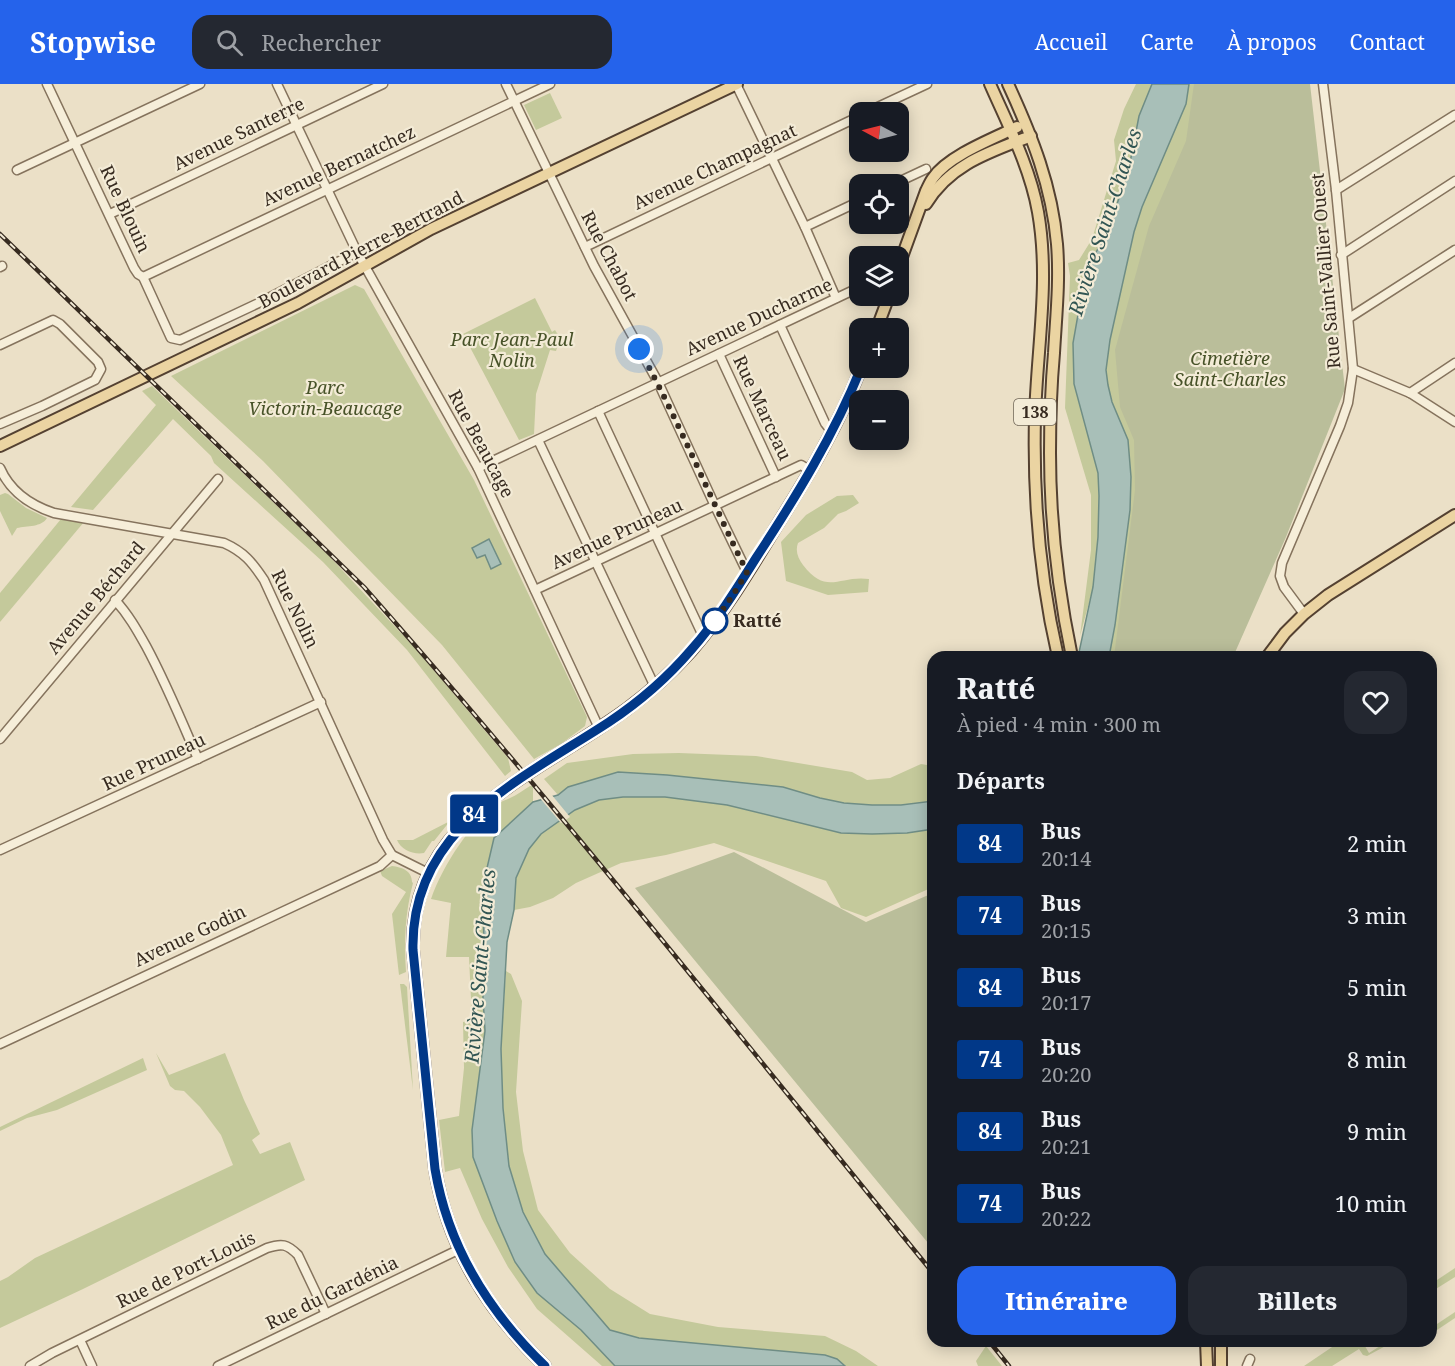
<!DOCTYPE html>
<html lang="fr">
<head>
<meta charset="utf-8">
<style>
	:root { --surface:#171b24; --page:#242831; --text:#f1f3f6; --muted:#9ea1a6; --accent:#2563eb }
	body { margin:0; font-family:"Noto Serif",serif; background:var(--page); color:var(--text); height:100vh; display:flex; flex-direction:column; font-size:22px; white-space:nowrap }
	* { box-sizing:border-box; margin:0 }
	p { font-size:20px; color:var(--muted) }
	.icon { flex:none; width:33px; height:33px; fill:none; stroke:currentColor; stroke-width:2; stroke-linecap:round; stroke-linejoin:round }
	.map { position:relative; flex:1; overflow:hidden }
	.sheet { position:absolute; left:927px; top:567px; width:510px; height:696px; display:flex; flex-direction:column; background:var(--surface); border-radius:18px; box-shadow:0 3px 15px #0003 }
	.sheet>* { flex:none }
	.badge { padding:0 12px; border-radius:4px; font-size:21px; line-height:39px }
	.needle { width:39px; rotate:277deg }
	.controls { position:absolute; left:849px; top:18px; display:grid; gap:12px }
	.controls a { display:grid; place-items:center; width:60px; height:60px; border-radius:12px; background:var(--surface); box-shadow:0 3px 15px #0003; font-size:30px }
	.you { position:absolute; width:30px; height:30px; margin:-15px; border:4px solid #fff; border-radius:50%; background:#1a73e8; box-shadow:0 0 0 9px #1a73e833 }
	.map>.badge { position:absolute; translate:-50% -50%; box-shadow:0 0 0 3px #fff }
	h2 { padding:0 30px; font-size:22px; line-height:54px }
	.round { display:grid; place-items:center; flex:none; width:63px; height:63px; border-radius:18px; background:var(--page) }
	.summary { display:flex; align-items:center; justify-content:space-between; height:102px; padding:0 30px }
	h1 { font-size:28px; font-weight:800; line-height:45px }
	.cta { display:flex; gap:12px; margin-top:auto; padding:12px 30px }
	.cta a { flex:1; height:69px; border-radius:18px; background:var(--accent); color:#fff; font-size:24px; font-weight:800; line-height:69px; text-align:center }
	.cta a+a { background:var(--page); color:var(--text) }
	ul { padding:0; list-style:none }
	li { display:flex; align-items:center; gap:18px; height:72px; padding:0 30px }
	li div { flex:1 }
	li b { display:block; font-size:22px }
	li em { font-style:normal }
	li .badge { min-width:66px; font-weight:700; text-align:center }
	header { display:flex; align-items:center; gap:36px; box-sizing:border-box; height:84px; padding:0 30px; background:var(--accent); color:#fff }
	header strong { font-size:28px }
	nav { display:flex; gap:33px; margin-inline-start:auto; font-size:21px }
	.search { width:420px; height:54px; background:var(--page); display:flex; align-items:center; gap:15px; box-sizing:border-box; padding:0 21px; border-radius:18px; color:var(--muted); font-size:22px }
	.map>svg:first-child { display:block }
</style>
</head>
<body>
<header>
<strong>Stopwise</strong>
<div class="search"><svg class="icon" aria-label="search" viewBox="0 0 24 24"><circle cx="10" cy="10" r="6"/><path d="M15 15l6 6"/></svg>Rechercher</div>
<nav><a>Accueil</a><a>Carte</a><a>À propos</a><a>Contact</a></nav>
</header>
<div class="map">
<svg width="1455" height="1282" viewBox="0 0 1455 1282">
	<rect width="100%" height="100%" fill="#ebe0c7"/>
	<g fill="#c4c99b">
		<polygon points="1136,0 1152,0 1139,32 1128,89 1107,148 1094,172 1085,191 1082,207 1074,300 1098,389 1099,412 1098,453 1093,504 1080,552 1091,466 1091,411 1065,324 1070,192 1068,179 1079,176 1092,155 1116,77 1114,56 1124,25"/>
		<polygon points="1189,0 1204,0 1152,311 1121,573 1109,573 1115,541 1130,426 1131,393 1128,356 1112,318 1108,301 1106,286 1110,256 1134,148 1142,123 1185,20"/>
		<polygon points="550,9 562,34 536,46 524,21"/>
		<polygon points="355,201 364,205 474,396 587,633 585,642 561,660 534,675 442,561 263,377 171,292"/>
		<polygon points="535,214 552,248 555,246 560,254 556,267 550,266 536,310 534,350 519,356 463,250"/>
		<polygon points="152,302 330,473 414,563 508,674 511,687 505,692 407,566 323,478 214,379 211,372 173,335 93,426 71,423 156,321 142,307"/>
		<path d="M5,409L8,410L26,424L47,434C42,443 27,442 17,444L12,452L0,427V411Z"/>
		<path d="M853,411L859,419L846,427L838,430L824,444L798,459C795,467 798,474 803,481C827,512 839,491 869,495L868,508L828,511L786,497L781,458L806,431L837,412Z"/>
		<polygon points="61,435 84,438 0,538 0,509"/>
		<polygon points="679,669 756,672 852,688 867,696 890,694 921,680 933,682 933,717 901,721 872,721 844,719 820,714 783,703 667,691 618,688 566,705 558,711 544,695 567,679 633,670"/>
		<path d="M530,702H533V718L494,754L484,872L483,914L485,947L472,1046L497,1137L515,1178L537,1209L581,1246L615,1282H602L537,1225L508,1183L482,1135L460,1084L445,1088L439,1036L459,1032L464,984L463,938L472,936L469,873H446L451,819L431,815C443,781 471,737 501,718C503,717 508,715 510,714C517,711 523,706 530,702Z"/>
		<polygon points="623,713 665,713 727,721 841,749 872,750 907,749 933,745 933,803 866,833 841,824 826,797 714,759 666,771 621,779 576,799 553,814 530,823 514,826 516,794 529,765 541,750 575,726 599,716"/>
		<path d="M450,737L434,757H432L424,769C414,771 401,766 397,756H413Z"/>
		<path d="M392,782C402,783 412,787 412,798L413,799C405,830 404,855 406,888L399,891L392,830L406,808L382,792L380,787Z"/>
		<polygon points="506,887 511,890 522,917 516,1008 523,1067 538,1126 570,1169 610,1205 650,1230 718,1243 825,1252 856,1267 878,1282 845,1282 837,1275 639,1254 610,1246 545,1170 523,1128 509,1082 503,1024 501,965"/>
		<polygon points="400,900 404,900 407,903 413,1006"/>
		<polygon points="156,969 169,991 225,969 244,1016 260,1050 252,1056 260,1070 290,1058 305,1096 83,1205 0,1244 0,1197 8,1193 35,1174 233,1081 221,1051 200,1023 184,1007 175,1006 170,1002"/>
		<polygon points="143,974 147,986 57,1026 27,1034 0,1047 0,1043"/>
		<polygon points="1455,1184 1455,1193 1431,1208 1431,1200"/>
		<polygon points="1455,1228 1455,1234 1431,1250 1431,1244"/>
		<polygon points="1341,1257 1362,1257 1369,1269 1388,1257 1392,1257 1393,1258 1367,1272 1363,1271 1359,1265 1332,1282 1304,1282"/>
		<polygon points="986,1262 1002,1282 978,1282 976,1277"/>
	</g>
	<g fill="#babe9a">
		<polygon points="1194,0 1310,0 1345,305 1286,453 1233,573 1114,573 1135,406 1134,356 1120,323 1115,266 1149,142 1186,57"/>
		<polygon points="734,768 866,838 933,809 933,1165 635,804"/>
	</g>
	<g fill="#a8bfb8" stroke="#6f8d85" stroke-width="1.5">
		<polygon points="1152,0 1189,0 1186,20 1142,123 1134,148 1110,256 1106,286 1108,301 1112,318 1128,356 1131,393 1130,426 1115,541 1109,573 1078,573 1093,503 1098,453 1099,412 1098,389 1074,300 1073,259 1085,191 1094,172 1107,148 1128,89 1139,32"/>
		<polygon points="489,455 501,480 491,485 485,471 477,474 472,464"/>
		<polygon points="618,688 667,691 783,703 820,714 844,719 872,721 901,721 933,717 933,745 907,749 872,750 841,749 727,721 665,713 623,713 599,716 575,726 541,750 529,765 516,794 514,826 507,858 501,965 503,1024 509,1082 523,1128 545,1170 610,1246 639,1254 825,1271 837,1275 845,1282 615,1282 581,1246 537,1209 515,1178 497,1137 473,1073 472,1046 485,947 483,914 484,872 483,801 494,754 533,718 558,711 568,703"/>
	</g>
	<polygon fill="#ebe0c7" points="551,710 570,733 561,739 539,713"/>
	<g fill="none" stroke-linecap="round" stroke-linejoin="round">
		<defs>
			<g id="minor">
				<polyline points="47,0 134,184 138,190 143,193 171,254 180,256 265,216 357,168"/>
				<polyline points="277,0 357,168 478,384 599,644"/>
				<polyline points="506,0 594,182 658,298 715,422 747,488"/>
				<polyline points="736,0 805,143 836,214"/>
				<polyline points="867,28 927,0"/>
				<polyline points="17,86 200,0"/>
				<polyline points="894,100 926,85"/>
				<polyline points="1336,106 1455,31"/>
				<polyline points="110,130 383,0"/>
				<polyline points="805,143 860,117"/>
				<polyline points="585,163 860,32"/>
				<polyline points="1341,171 1455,97"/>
				<polyline points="0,183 2,182"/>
				<polyline points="143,193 550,0"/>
				<polyline points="1349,234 1455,166"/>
				<polyline points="780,241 825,339 832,348"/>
				<polyline points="0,261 53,236 60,240 98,278 101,285 95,296 42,322 0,340"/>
				<polyline points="719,270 776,393"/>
				<polyline points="1353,285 1410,309 1455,338"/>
				<polyline points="1410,309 1455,279"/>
				<polyline points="598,327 703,552"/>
				<polyline points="538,356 655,603"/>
				<path d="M0,384C10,407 30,421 54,429L224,459C244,468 252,478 264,496L383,756L392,771L428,789"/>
				<polyline points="478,384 860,203"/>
				<polyline points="535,506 801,381 811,387"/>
				<path d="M115,516C128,530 137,546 146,562C166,599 182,638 198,675"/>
				<polyline points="1304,530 1284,503 1280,492 1282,479 1340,342 1348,319 1353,285 1336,106 1323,0"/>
				<polyline points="0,655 218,395"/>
				<polyline points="0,766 321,618"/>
				<polyline points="0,960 380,782 392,771"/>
				<polyline points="80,1256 92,1282"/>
				<path d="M30,1282L52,1269L267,1164C282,1159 287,1160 298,1171L326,1230"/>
				<polyline points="218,1282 460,1165"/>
				<polyline points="1247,1282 1250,1275"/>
			</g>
			<g id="major">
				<path d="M990,0C1008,41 1030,83 1038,128C1050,196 1037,264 1035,333C1033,413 1040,495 1058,573"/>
				<path d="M1008,0C1032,52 1052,102 1057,160C1060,197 1056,233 1054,269C1051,303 1050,336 1050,369C1050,438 1058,506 1072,573"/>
				<path d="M926,120C950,80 990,68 1031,52"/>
				<path d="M898,184L926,107C928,103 930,98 933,94C948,72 992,55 1017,43"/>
				<polyline points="877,244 889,212"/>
				<polyline points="0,362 298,219 431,145 737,0"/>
				<polyline points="1267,573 1285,549 1304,530 1328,511 1455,431"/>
				<polyline points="1206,1257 1207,1282"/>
				<polyline points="1221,1257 1221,1282"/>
				<path d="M545,1282C488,1227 448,1164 435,1085L413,866C409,734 539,690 627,625C650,608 672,588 691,567C724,529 750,486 776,443C808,392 839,340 861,284"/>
			</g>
		</defs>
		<use href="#minor" stroke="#85735d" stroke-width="11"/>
		<use href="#major" stroke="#544131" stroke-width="14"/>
		<use href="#minor" stroke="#f6eed9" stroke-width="8"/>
		<use href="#major" stroke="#ebd4a2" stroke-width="10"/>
		<defs>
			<g id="rail">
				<path d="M0,150L364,503C561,726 745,959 933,1189"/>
				<polyline points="989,1257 1009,1282"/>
			</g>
		</defs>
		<use href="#rail" stroke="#372b20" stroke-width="4.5"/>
		<use href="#rail" stroke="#f3ebd6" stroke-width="2" stroke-dasharray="7" stroke-linecap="butt"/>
	</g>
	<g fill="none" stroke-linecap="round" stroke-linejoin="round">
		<defs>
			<path id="line" d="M545,1282C488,1227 448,1163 435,1085L413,866C410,744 522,695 609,638C639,618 667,594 691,566C716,538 736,506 756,474C796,413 834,351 861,284"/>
		</defs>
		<use href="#line" stroke="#fff" stroke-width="14"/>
		<use href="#line" stroke="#013888" stroke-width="9"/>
		<path stroke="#372b20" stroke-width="6" stroke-dasharray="0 10.8" d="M639,265C679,337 710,414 747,488L733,511L712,541L715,537"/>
	</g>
	<circle fill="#fff" stroke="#013888" stroke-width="3" cx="715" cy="537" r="12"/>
	<g text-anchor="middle" stroke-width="4.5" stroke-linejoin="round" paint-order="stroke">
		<rect fill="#f3ebd6" stroke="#6f6557" stroke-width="1.5" x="1014" y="315" width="42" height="26" rx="4.5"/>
		<g font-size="16" font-weight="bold" fill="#372b20">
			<text x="1035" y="334">138</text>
		</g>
		<g font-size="18" fill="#372b20" stroke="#f3ebd6">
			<text transform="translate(239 50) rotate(-26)" y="6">Avenue Santerre</text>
			<text transform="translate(339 82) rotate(-25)" y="6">Avenue Bernatchez</text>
			<text transform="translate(715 83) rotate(-25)" y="6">Avenue Champagnat</text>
			<text transform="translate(125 125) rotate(65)" y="6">Rue Blouin</text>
			<text transform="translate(361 166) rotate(-28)" y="6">Boulevard Pierre-Bertrand</text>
			<text transform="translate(609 172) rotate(62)" y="6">Rue Chabot</text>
			<text transform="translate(1326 187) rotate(-95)" y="6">Rue Saint-Vallier Ouest</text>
			<text transform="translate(759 233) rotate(-25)" y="6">Avenue Ducharme</text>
			<text transform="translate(762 324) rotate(65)" y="6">Rue Marceau</text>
			<text transform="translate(481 360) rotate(62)" y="6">Rue Beaucage</text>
			<text transform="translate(617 450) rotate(-25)" y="6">Avenue Pruneau</text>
			<text transform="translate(96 514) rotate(-50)" y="6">Avenue Béchard</text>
			<text transform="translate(295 525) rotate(64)" y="6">Rue Nolin</text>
			<text transform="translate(154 678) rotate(-25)" y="6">Rue Pruneau</text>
			<text transform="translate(190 852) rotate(-25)" y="6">Avenue Godin</text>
			<text transform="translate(186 1186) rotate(-26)" y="6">Rue de Port-Louis</text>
			<text transform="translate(332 1209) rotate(-26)" y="6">Rue du Gardénia</text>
		</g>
		<g font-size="18" font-style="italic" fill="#475228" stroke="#f3ebd6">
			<text x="512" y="262">Parc Jean-Paul<tspan x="512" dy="21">Nolin</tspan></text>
			<text x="1230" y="281">Cimetière<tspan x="1230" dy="21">Saint-Charles</tspan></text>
			<text x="325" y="310">Parc<tspan x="325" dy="21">Victorin-Beaucage</tspan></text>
		</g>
		<g font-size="18" font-weight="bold" fill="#372b20" stroke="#f3ebd6" text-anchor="start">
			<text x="733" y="543">Ratté</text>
		</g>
		<g font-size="20" font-style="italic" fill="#315553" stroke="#f3ebd6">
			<text transform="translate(1105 138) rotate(-72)" y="7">Rivière Saint-Charles</text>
			<text transform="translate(480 882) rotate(-85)" y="7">Rivière Saint-Charles</text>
		</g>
	</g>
</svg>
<div class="controls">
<a><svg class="needle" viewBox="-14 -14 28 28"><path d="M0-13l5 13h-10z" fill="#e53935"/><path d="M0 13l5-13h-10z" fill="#9ea1a6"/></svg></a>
<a><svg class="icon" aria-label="locate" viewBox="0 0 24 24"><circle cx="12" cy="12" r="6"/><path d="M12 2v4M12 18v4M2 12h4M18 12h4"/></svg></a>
<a><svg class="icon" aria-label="layers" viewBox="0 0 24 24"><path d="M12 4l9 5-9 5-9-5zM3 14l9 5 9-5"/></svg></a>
<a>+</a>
<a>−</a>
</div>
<div class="you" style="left:639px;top:265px"></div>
<b class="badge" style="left:474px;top:730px;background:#013888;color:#fff">84</b>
<section class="sheet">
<div class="summary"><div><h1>Ratté</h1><p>À pied · 4 min · 300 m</p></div><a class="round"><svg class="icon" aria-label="heart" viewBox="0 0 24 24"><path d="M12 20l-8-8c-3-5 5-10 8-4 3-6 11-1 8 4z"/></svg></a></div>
<h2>Départs</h2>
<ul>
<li><span class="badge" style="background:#013888;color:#fff">84</span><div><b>Bus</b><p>20:14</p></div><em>2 min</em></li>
<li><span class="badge" style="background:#013888;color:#fff">74</span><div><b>Bus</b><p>20:15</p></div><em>3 min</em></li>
<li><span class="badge" style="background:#013888;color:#fff">84</span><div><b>Bus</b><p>20:17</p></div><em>5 min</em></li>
<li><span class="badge" style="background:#013888;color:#fff">74</span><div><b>Bus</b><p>20:20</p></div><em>8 min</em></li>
<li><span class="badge" style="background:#013888;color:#fff">84</span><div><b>Bus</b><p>20:21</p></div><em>9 min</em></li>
<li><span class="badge" style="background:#013888;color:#fff">74</span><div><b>Bus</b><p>20:22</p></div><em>10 min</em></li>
</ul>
<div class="cta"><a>Itinéraire</a><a>Billets</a></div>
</section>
</div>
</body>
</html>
